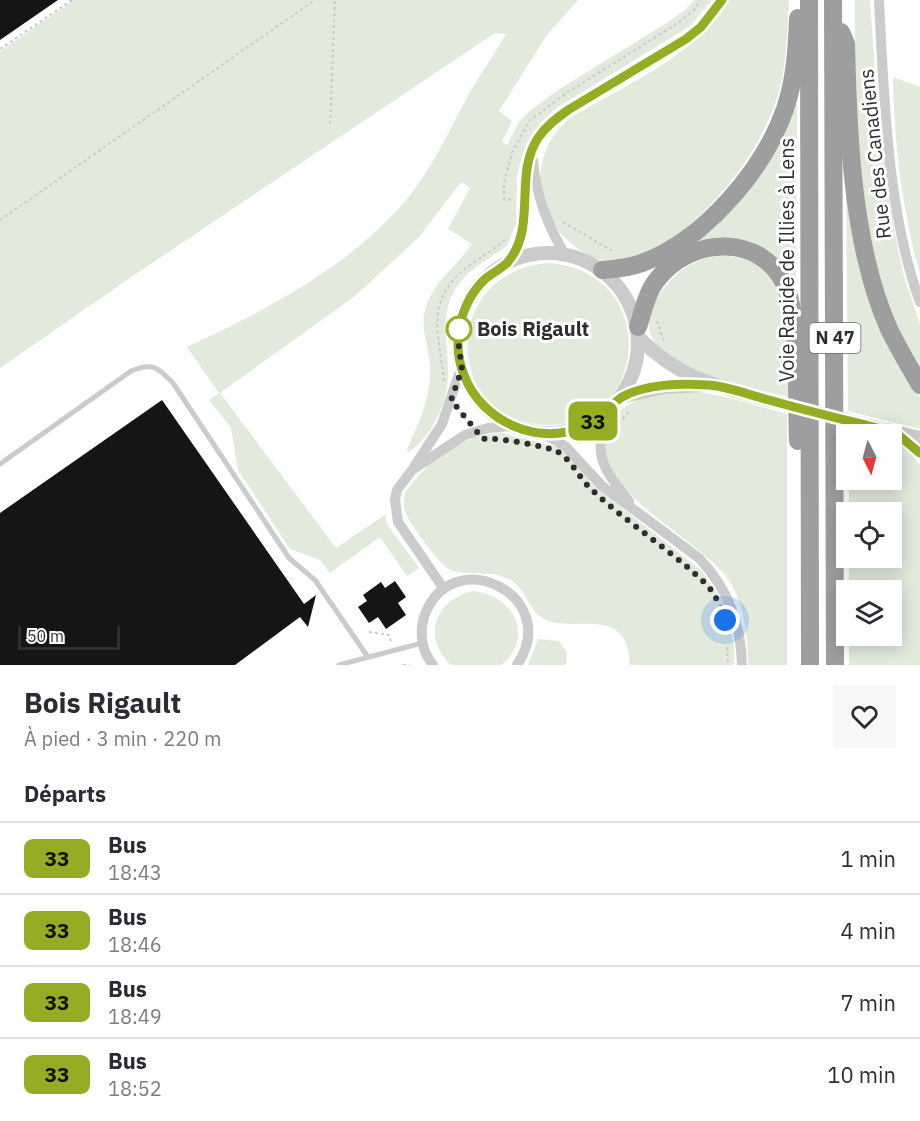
<!DOCTYPE html>
<html lang="fr">
<head>
<meta charset="utf-8">
<style>
	:root { --surface:#fff; --page:#f7f7f7; --text:#2b2b33; --muted:#7c7c81; --line:#e1e1e2 }
	body { margin:0; font-family:"IBM Plex Sans",sans-serif; background:var(--page); color:var(--text); height:100vh; display:flex; flex-direction:column; font-size:22px; white-space:nowrap }
	* { box-sizing:border-box; margin:0 }
	p { font-size:20px; color:var(--muted) }
	.icon { flex:none; width:33px; height:33px; fill:none; stroke:currentColor; stroke-width:2; stroke-linecap:round; stroke-linejoin:round }
	.map { position:relative; height:665px; overflow:hidden }
	.details { display:flex; flex-direction:column; background:var(--surface); flex:1 }
	.details>* { flex:none }
	.badge { padding:0 12px; border-radius:9px; font-size:21px; line-height:39px }
	.needle { width:39px; rotate:174deg }
	.buttons { position:absolute; left:836px; top:424px; display:grid; gap:12px }
	.buttons a { display:grid; place-items:center; width:66px; height:66px; border-radius:0px; background:var(--surface); box-shadow:0 3px 15px #0003; font-size:30px }
	.scale { position:absolute; left:18px; bottom:15px; width:102px; box-sizing:border-box; padding-left:6px; border:3px solid #2e2e2e; border-top:0; font-size:16px; line-height:21px; white-space:nowrap; color:#2e2e2e; -webkit-text-stroke:4px #fff; paint-order:stroke }
	.you { position:absolute; width:30px; height:30px; margin:-15px; border:4px solid #fff; border-radius:50%; background:#1a73e8; box-shadow:0 0 0 9px #1a73e833 }
	.map>.badge { position:absolute; translate:-50% -50%; box-shadow:0 0 0 3px #fff }
	h2 { padding:0 24px; font-size:22px; line-height:54px }
	.round { display:grid; place-items:center; flex:none; width:63px; height:63px; border-radius:0px; background:var(--page) }
	.head { display:flex; align-items:center; justify-content:space-between; height:102px; padding:0 24px }
	h1 { font-size:28px; font-weight:700; line-height:45px }
	ul { padding:0; list-style:none }
	li { display:flex; align-items:center; gap:18px; height:72px; padding:0 24px; border-top:2px solid var(--line) }
	li div { flex:1 }
	li b { display:block; font-size:22px }
	li em { font-style:normal }
	li .badge { min-width:66px; font-weight:700; text-align:center }
	.map>svg:first-child { display:block }
</style>
</head>
<body>
<div class="map">
<svg width="920" height="665" viewBox="0 0 920 665">
	<rect width="100%" height="100%" fill="#fff"/>
	<g fill="#e2eadc">
		<path d="M74,0H578L546,36L499,111L512,121L502,142L507,145L520,121L530,111L555,92L668,22L686,9L694,0H712L690,26L555,109L540,123L529,139L522,156L517,175L516,224L507,246C492,257 474,266 462,280C436,310 449,342 448,377C447,406 431,436 408,453L407,449C419,423 432,395 430,366C429,348 420,328 425,311C431,284 457,266 472,244L448,229L470,188L461,182L419,237L355,296L220,393L336,548L385,515L387,524L419,568L407,576L380,537L330,573L320,560L290,549L238,470L231,428L209,400L219,393L187,347C265,310 341,272 399,208C429,176 447,134 468,96C480,75 494,55 506,34L495,33L140,271L0,368V51Z"/>
		<path d="M729,0H789C787,34 787,71 775,104C755,161 704,221 652,253C643,258 623,262 612,262C604,263 594,258 587,254C534,226 523,157 570,118C620,88 703,52 729,0Z"/>
		<path d="M855,0H870L876,87L894,229L904,277L920,324V376C909,354 894,331 885,307C852,213 855,99 855,0Z"/>
		<path d="M893,77L920,87V274C902,211 894,143 893,77Z"/>
		<polygon points="797,104 796,289 724,238 706,239 688,247 791,105"/>
		<polygon points="846,186 892,352 920,397 920,429 848,411"/>
		<path d="M722,255C733,257 748,259 757,265C795,293 787,356 788,397C740,384 609,367 661,292C676,271 696,258 722,255Z"/>
		<path d="M550,263C660,273 650,424 550,425C443,427 437,270 550,263Z"/>
		<path d="M694,391L730,398L787,414V665H748C748,639 745,609 732,585C706,539 578,487 609,426C625,394 663,393 694,391Z"/>
		<path d="M501,433L557,447L576,463L594,486L701,570L724,603L734,645V665H630C628,600 568,637 541,617C528,608 526,590 512,581C492,568 469,578 449,569C439,564 409,523 405,511C403,505 404,498 405,493C427,461 462,434 501,433Z"/>
		<polygon points="891,443 909,451 920,465 920,665 849,665 849,636 891,636 891,591 849,591 849,558 891,558 891,513 849,513 849,480 891,480"/>
		<path d="M473,591C513,595 536,637 501,665H451C421,637 435,600 473,591Z"/>
		<polygon points="538,639 559,641 567,653 566,665 528,665"/>
	</g>
	<g fill="#151515">
		<polygon points="0,0 58,0 0,40"/>
		<polygon points="162,400 304,604 316,595 308,627 300,617 235,665 0,665 0,513"/>
		<polygon points="395,581 406,597 398,603 406,615 386,629 378,617 369,623 358,607 367,601 363,595 381,582 385,588"/>
	</g>
	<g fill="none" stroke-linecap="round" stroke-linejoin="round">
		<g stroke="#cbcbcb" stroke-width="2" stroke-dasharray="3 3" stroke-linecap="butt">
			<polyline points="0,49 72,0"/>
			<polyline points="330,124 335,0"/>
			<polyline points="511,200 504,199 504,183 512,153 529,121 568,92 678,23 695,9 700,0"/>
			<polyline points="0,220 315,0"/>
			<polyline points="563,222 614,252"/>
			<polyline points="657,321 664,341"/>
			<path d="M444,381C439,333 424,301 467,267C480,258 493,250 505,240"/>
			<polyline points="460,412 467,421"/>
			<polyline points="615,428 630,410"/>
			<polyline points="506,440 542,447"/>
			<polyline points="679,560 693,571"/>
			<polyline points="369,632 389,635 391,642"/>
			<polyline points="727,647 728,665"/>
			<polyline points="403,665 410,665"/>
		</g>
		<g stroke="#cbcbcb" stroke-width="5">
			<path d="M0,464L131,371C153,362 157,367 173,383L289,558L315,580L368,657"/>
			<polyline points="339,665 422,643"/>
		</g>
		<g stroke="#cbcbcb" stroke-width="10">
			<path d="M879,0C884,95 887,213 920,302"/>
			<path d="M533,160C536,195 547,224 565,255"/>
			<path d="M507,263C513,251 521,239 524,225C526,215 524,203 524,193C525,155 538,132 568,110L686,39L701,27L722,0"/>
			<path d="M604,415C595,457 602,468 629,501"/>
			<path d="M542,433L565,446L602,486L699,558C728,589 741,623 742,665"/>
			<polyline points="414,467 442,424 461,368"/>
			<polyline points="444,589 398,522 395,500 397,490 412,470 465,435 488,428 513,426"/>
			<path d="M433,665C422,652 419,633 424,617C450,540 564,595 517,665"/>
		</g>
		<g stroke="#cbcbcb" stroke-width="14">
			<circle cx="548" cy="343" r="90"/>
			<path d="M639,338C680,379 714,385 768,400"/>
			<polyline points="621,397 663,387 705,385"/>
			<polyline points="865,425 920,438"/>
			<polyline points="900,436 920,453"/>
		</g>
		<g stroke="#9e9e9e" stroke-width="18">
			<polyline points="809,0 810,665"/>
			<polyline points="833,0 835,665"/>
			<path d="M841,32L846,44C848,134 852,246 889,329C898,348 909,366 920,385"/>
			<path d="M602,270C615,269 629,268 642,263C704,240 764,170 785,109C795,80 797,48 798,18"/>
			<path d="M638,327C643,312 646,294 656,281C690,235 765,232 787,290C800,326 796,401 798,441"/>
		</g>
		<polyline stroke="#cbcbcb" stroke-width="14" points="768,400 865,425"/>
	</g>
	<g fill="none" stroke-linecap="round" stroke-linejoin="round">
		<defs>
			<path id="line" d="M722,0L701,27L686,39L568,110C557,118 546,126 538,138C513,176 538,228 507,263C501,269 492,273 485,279C460,303 451,343 464,375C482,423 541,448 587,425C603,417 612,403 622,397C645,384 682,383 707,385C728,386 749,395 769,400C811,412 854,422 896,433L920,453"/>
		</defs>
		<use href="#line" stroke="#fff" stroke-width="14"/>
		<use href="#line" stroke="#94ad23" stroke-width="9"/>
		<path stroke="#2e2e2e" stroke-width="6" stroke-dasharray="0 10.8" d="M459,329L460,327L458,340L462,369L451,400L483,439C494,437 548,446 558,452C572,461 578,476 589,487C626,523 672,550 709,587L721,606L725,620"/>
	</g>
	<circle fill="#fff" stroke="#94ad23" stroke-width="3" cx="459" cy="329" r="12"/>
	<g text-anchor="middle" stroke-width="6" stroke-linejoin="round" paint-order="stroke">
		<rect fill="#fff" stroke="#6d6d6d" stroke-width="1.5" x="809.5" y="323" width="51" height="30" rx="4.5"/>
		<g font-size="18" font-weight="bold" fill="#2e2e2e">
			<text x="835" y="344">N 47</text>
		</g>
		<g font-size="20" fill="#2e2e2e" stroke="#fff">
			<text transform="translate(875 154) rotate(-96)" y="7">Rue des Canadiens</text>
			<text transform="translate(787 260) rotate(-90)" y="7">Voie Rapide de Illies à Lens</text>
		</g>
		<g font-size="20" font-weight="bold" fill="#2e2e2e" stroke="#fff" text-anchor="start">
			<text x="477" y="336">Bois Rigault</text>
		</g>
	</g>
</svg>
<div class="buttons">
<a><svg class="needle" viewBox="-14 -14 28 28"><path d="M0-13l5 13h-10z" fill="#e53935"/><path d="M0 13l5-13h-10z" fill="#7c7c81"/></svg></a>
<a><svg class="icon" aria-label="locate" viewBox="0 0 24 24"><circle cx="12" cy="12" r="6"/><path d="M12 2v4M12 18v4M2 12h4M18 12h4"/></svg></a>
<a><svg class="icon" aria-label="layers" viewBox="0 0 24 24"><path d="M12 4l9 5-9 5-9-5zM3 14l9 5 9-5"/></svg></a>
</div>
<div class="scale">50 m</div>
<div class="you" style="left:725px;top:620px"></div>
<b class="badge" style="left:593px;top:421px;background:#94ad23;color:#111">33</b>
</div>
<section class="details">
<div class="head"><div><h1>Bois Rigault</h1><p>À pied · 3 min · 220 m</p></div><a class="round"><svg class="icon" aria-label="heart" viewBox="0 0 24 24"><path d="M12 20l-8-8c-3-5 5-10 8-4 3-6 11-1 8 4z"/></svg></a></div>
<h2>Départs</h2>
<ul>
<li><span class="badge" style="background:#94ad23;color:#111">33</span><div><b>Bus</b><p>18:43</p></div><em>1 min</em></li>
<li><span class="badge" style="background:#94ad23;color:#111">33</span><div><b>Bus</b><p>18:46</p></div><em>4 min</em></li>
<li><span class="badge" style="background:#94ad23;color:#111">33</span><div><b>Bus</b><p>18:49</p></div><em>7 min</em></li>
<li><span class="badge" style="background:#94ad23;color:#111">33</span><div><b>Bus</b><p>18:52</p></div><em>10 min</em></li>
</ul>
</section>
</body>
</html>
